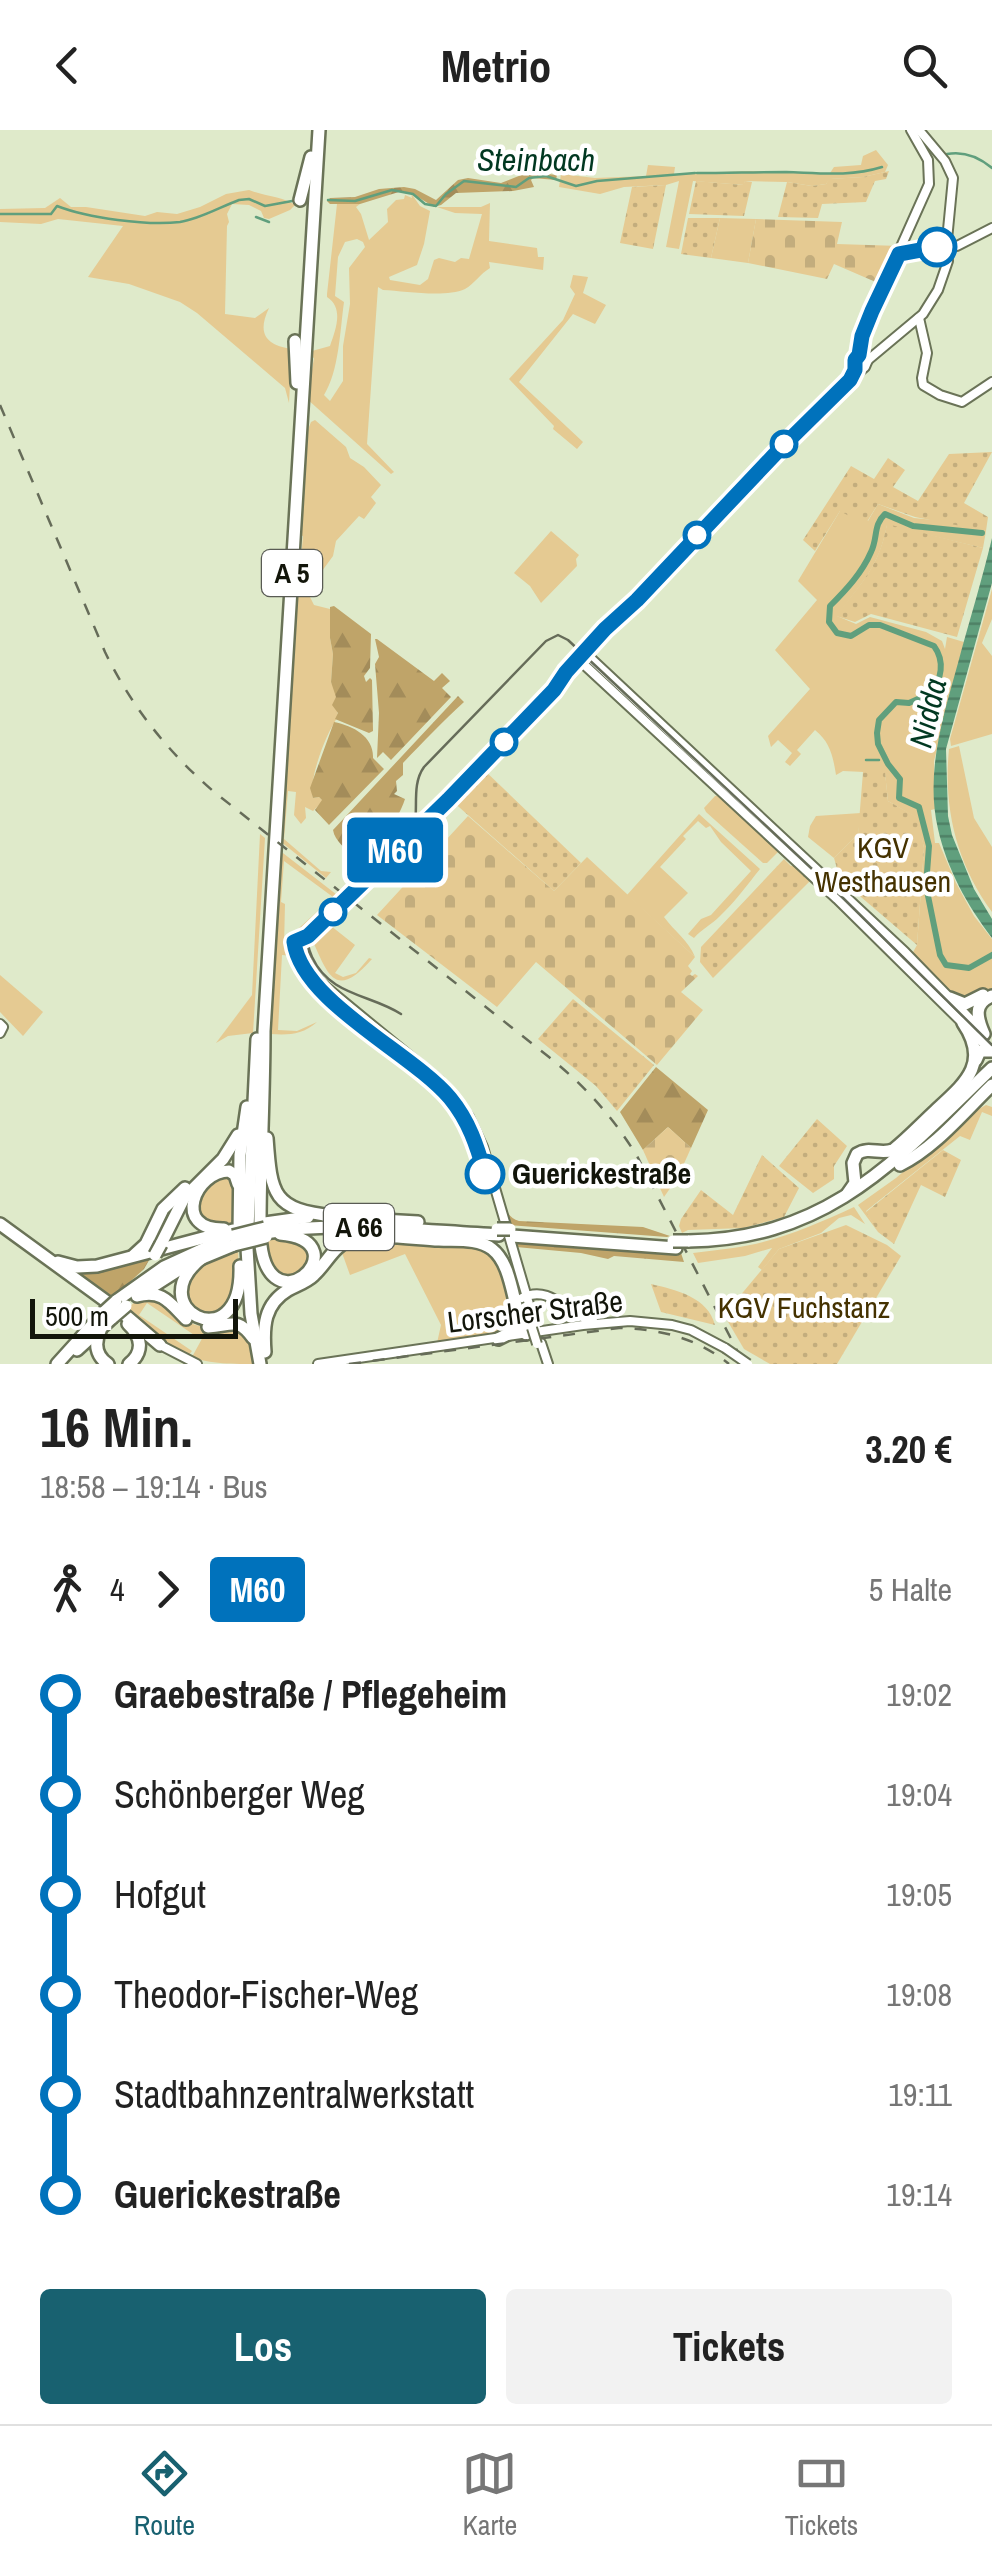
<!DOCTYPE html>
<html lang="de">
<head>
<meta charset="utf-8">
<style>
	:root { --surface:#fff; --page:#f2f2f2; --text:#222; --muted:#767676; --line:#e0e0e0; --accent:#186170 }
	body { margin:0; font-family:"Archivo Narrow",sans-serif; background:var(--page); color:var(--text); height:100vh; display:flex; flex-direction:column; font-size:38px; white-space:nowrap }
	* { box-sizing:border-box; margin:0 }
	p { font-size:32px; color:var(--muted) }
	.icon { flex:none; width:55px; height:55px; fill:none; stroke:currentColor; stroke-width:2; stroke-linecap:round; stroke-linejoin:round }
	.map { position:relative; height:1234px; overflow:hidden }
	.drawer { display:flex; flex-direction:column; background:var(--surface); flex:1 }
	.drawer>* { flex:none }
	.badge { padding:0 20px; border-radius:8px; font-size:35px; line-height:65px }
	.scale { position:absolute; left:30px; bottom:25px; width:208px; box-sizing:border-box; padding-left:10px; border:5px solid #12150a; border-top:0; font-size:28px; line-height:35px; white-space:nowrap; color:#12150a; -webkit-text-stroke:8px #fff; paint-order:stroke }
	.map>.badge { position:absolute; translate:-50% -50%; box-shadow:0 0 0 5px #fff }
	.legs { display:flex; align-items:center; gap:15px; height:110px; padding:0 40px; font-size:32px }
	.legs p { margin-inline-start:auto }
	.overview { display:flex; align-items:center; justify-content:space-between; height:170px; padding:0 40px }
	h1 { font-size:55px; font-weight:700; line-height:75px }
	.cta { display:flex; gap:20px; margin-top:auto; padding:20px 40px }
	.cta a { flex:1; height:115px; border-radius:10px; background:var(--accent); color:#fff; font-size:40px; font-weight:700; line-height:115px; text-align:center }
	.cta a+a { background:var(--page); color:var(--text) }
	ul { padding:0 40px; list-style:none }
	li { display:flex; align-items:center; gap:35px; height:100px; font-size:38px }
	li i { display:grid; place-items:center; width:15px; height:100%; margin:0 12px; background:currentColor }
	li i::after { content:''; width:25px; height:25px; margin:-12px; border:8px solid; border-radius:50%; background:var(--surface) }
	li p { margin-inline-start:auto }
	li:first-child i { background:linear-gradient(#0000 50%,currentColor 0) }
	li:last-child i { background:linear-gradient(currentColor 50%,#0000 0) }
	header { display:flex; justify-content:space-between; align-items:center; height:130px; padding:0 40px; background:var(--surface); font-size:45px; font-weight:700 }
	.tab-bar { display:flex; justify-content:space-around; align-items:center; height:140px; border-top:2px solid var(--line); background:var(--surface); font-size:28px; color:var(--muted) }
	.tab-bar a { display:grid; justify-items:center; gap:5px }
	.tab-bar .active { color:var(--accent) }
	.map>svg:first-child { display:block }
</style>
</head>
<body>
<header><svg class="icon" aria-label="back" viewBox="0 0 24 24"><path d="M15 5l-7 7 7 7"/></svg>Metrio<svg class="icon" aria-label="search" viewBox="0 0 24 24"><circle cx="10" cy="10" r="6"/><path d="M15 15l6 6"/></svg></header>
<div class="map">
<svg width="992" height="1234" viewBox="0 0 992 1234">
	<defs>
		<pattern id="forest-firs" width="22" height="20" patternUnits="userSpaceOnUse" patternTransform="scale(2.5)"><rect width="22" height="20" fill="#bfa469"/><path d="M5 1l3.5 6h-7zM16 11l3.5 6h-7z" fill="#a38c5a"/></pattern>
		<pattern id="cemetery-stones" width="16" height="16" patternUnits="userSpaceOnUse" patternTransform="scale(2.5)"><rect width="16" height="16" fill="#e5ca92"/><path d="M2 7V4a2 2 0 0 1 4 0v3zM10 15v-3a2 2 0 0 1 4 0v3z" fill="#c3ad7d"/></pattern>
		<pattern id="garden-dots" width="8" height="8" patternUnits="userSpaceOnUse" patternTransform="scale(2.5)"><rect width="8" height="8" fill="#e5ca92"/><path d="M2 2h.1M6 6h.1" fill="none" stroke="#c3ad7d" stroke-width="1.8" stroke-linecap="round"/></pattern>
		<pattern id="water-rules" width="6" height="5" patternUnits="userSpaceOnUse" patternTransform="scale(2.5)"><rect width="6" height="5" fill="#609f7d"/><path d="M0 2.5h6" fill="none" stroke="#4e8065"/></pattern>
	</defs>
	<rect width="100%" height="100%" fill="#dfeaca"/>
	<g fill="#e5ca92" fill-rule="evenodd">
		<polygon points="876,20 888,35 885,42 863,47 830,49 826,54 812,56 787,52 745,51 744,55 693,51 679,119 666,117 679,51 666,55 624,57 600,64 559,57 561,44 595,48 646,46 648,35 675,37 674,44 750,41 830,43 834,37 861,35 863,26"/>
		<path d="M249,60C263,66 284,67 295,75L290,80L269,89L264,88L261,81L249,75L232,74L227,84L229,92L227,96L225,184L255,188L269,178C257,203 265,215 292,219L289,273L285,258L197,183L180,172L129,154L88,147L123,96L58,89L41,94L0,92V79L45,78L60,68L71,77H86L145,86L157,82L177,84L200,77L226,64Z"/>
		<path d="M411,63L420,76L430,81L424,114L417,135L389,147L390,150L420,155L428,149L434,130L439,128L455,132L461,128L469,129L482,84L455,83L437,77H481L490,73L489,111L537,118L538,127H544L543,140L489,132L490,138C480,144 474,154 465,159C445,168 405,161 383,160L378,157L367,314L394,342L391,344L307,269L314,228L312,227V221L330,216C336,199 344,178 327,167V164L337,74H360L356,77L361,84L369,110L388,92L387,79L396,70L404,69L405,65L412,68ZM357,109L363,112L365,117L349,138L350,174L343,216V251L330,271L324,265C339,241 340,201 344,172L335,166L338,127L345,112Z"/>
		<polygon points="720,88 756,89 748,133 711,128"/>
		<polygon points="573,145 588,147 583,163 606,175 595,194 573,184 519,252 583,312 577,319 553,299 554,296 509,249 563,190 575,164 570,157"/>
		<path d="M315,290L346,317L350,328L364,337L381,355L371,367L376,373L364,389L359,386L336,411L333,426L314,452L309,465L314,475L330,479V508L333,524L331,552L336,562L338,587C327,601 308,649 313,668L319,667L323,671L313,681L305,677L306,688L301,694L294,685L296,662L288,661L284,709L321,741L331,742L326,748L280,711L292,512L294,511L303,406L299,405L307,302L311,292Z"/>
		<path d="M878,374L914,388L944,391L986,401L983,418L887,395C879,437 862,452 837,486L856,494L870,487L926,502L942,511L945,519L947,507L964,512L934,631L935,679L931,680L935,713H939L956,753L974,786L992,809V860L972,870L956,866L912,824L917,815L924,718L917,688L888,671L885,643L843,641L836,645C833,626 830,612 815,600L797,620L801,624L790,636L785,632L792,623L778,610L771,617L768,606L810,559L775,520L817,470L798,451L843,376L868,391Z"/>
		<polygon points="551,401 579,425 576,429 577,436 541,473 530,456 514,443"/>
		<polygon points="992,459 992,489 982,513 992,526 992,604 951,616 950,609"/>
		<path d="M959,616L974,688L992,717V782C957,734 943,679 949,619Z"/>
		<polygon points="722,665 780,720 767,733 763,733 706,682 704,678 715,666"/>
		<polygon points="861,683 858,704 834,728 808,707 810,696 816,686"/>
		<path d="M699,684L760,739C747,755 735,772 720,786C711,795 702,799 694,808L688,804L701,789L711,785L751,741L721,712L710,696L706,698L698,691L683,706L686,709L660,737L688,763L664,787C674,801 689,811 695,827L627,765Z"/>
		<polygon points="260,704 265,708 253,903 228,906 216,913 252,865"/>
		<path d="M279,720L341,768L304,804L293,809L300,832L326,869L327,874L294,826L282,825L278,900L297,901L317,892C302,905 289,905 270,904ZM284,731L333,767L287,809L284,816L285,774L281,772Z"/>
		<path d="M326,792L355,815L335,843L343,847L356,843L369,828L372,829C335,871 328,845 311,807Z"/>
		<polygon points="0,845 43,882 23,906 0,882"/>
		<polygon points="986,975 992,977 992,986 982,982 970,1010 960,1006 866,1081 878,1102 858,1075 896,1048 972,983"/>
		<polygon points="217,1044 234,1046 238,1094 231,1096 203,1092 195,1073"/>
		<path d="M854,1077L865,1094L851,1085L839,1088L821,1103L779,1119L762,1140L758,1137L772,1118L745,1126L698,1133L693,1123C707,1121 720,1120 733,1118C776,1112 815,1095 854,1077Z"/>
		<polygon points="290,1109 309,1120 305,1145 281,1148 264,1126 268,1110"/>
		<polygon points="385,1110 482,1116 503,1137 516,1190 508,1203 437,1213 441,1195 405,1124 350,1145 341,1120 354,1113"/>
		<polygon points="238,1118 239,1143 233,1173 205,1187 183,1167 195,1136"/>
		<path d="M155,1165C188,1192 189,1202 233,1194L248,1204L256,1234C236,1234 208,1234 192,1227L204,1205L200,1209L147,1173L139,1185L192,1221L188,1226L179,1223L127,1179L137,1170Z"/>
	</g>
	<g fill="url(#forest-firs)">
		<polygon points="529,42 557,45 556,50 533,48 531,50 534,57 513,61 456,63 441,75 434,77 413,64 402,61 360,74 330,74 327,71 330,68 355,67 379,59 404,57 415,59 436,70 458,50 468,48 501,53"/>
		<polygon points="334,476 371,504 370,538 364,546 366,552 370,548 372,550 373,601 369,603 335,589 338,583 332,575 336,567 331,552 333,524 330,508 330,477"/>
		<polygon points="375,509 377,509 434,551 442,543 450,551 442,558 451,567 391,630 383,622 377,628 379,583 375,534 379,527"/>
		<path d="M458,566L464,572C444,590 423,612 403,633V645L396,651L397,661L394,664L405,669C397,694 373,724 349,735L346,730L349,727C346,716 335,712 333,700Z"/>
		<path d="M334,592C354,596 374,607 373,628L384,639L329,695L315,680L322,670L319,667L313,668L310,658Z"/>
		<polygon points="656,937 708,980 691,1018 668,997 643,1020 620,982"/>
		<path d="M498,1058C503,1071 505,1087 519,1091L643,1097L670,1106L667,1107L508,1095Z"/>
		<polygon points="514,1111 681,1123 684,1132 614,1126 608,1129 581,1123 516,1117"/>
		<polygon points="152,1125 144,1139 109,1171 66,1139"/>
	</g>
	<g fill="url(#cemetery-stones)">
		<polygon points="756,89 842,92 837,114 900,116 888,130 878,153 834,134 827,149 748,133"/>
		<polygon points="468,686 554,761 587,727 695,827 688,836 692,841 690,844 692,846 695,844 698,846 681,862 703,880 657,935 536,832 497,877 377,785"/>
		<polygon points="668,997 691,1018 678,1047 664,1067 643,1020"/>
	</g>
	<g fill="url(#garden-dots)">
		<polygon points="889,41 886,49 875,51 866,72 822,74 818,88 778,87 787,52 812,56 826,54 829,49 863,47"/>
		<polygon points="696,51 743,55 745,51 752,52 744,86 689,84"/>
		<polygon points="666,55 653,119 620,113 632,57"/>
		<polygon points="688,88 720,88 711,128 681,124"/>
		<polygon points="992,322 964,373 988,387 986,401 915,387 878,374 865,395 840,381 815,421 803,410 851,336 874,349 888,328 905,340 893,357 918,371 949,324"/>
		<path d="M887,394L983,418L957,507L871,484L855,492L836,486C862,452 879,437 887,394Z"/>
		<polygon points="482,638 581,733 554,761 451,670"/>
		<polygon points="863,642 885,642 888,671 918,688 924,718 917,815 840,749 834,728 858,704"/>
		<polygon points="784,729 791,736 795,735 811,750 713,848 700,832 701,817"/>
		<polygon points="573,869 654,935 617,981 596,956 538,909"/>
		<polygon points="817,989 847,1016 834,1036 834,1049 813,1063 779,1036"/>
		<polygon points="943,1020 961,1030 945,1067 921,1055 894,1114 878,1102 866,1082"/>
		<polygon points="762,1025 799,1058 784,1087 744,1098 688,1100 682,1103 679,1096 681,1089 701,1060 733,1085"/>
		<polygon points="846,1095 887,1115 901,1126 837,1234 770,1234 744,1219 724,1185 779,1119"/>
		<path d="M651,1154C676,1160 708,1167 715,1195L661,1182Z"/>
	</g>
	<path fill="url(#water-rules)" d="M992,408V453L946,619L948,686L952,705L974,759L992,789V808C967,775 947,739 938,699C925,643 943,587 958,533C969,492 982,450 992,408Z"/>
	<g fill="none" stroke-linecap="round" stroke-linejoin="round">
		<g stroke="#609f7d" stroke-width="2.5">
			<path d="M947,24C963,21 979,27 992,38"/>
			<path d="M697,43C727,43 756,42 786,42C819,43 850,47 882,37"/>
			<polyline points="328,70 355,71 392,60 413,64 425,74 436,76 446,64 464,51 516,57 529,48 546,46 576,56 597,51 695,43"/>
			<path d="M0,84H51L57,76C88,88 147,96 180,92C200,89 220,77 239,70L249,69L265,76L292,71"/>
			<polyline points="256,87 269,92"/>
			<polyline points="866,630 879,630"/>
		</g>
		<g stroke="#609f7d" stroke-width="6">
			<path d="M930,563C942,550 945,531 934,516L880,495H869L851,506L837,503L829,492L830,476C846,460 862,443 871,422C878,408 873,395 885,384L913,396L982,403"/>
			<polyline points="927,565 909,573 896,572 879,590 877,603 878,614 888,634 900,649 899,668 919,677 929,716 926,756 940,825 946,835 969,838 992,825"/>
		</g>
		<defs>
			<g id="secondary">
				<polyline points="899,124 941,116 957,116 992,98"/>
				<polyline points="919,188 927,223 922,248 923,255 940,265 962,272 992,252"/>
				<polyline points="859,225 861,206 929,54 928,30 911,0"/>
				<polyline points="868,230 923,184 938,160 948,131 947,110 953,48 945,31 919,0"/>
				<polyline points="584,522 905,822 979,898"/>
				<polyline points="578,529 837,769 991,921"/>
				<polyline points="301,832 294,812 307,806"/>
				<polyline points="0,894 3,897 0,903"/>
				<path d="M522,1168C551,1153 568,1186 593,1191"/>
				<path d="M536,1198L483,1017L469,987L440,951L321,853C310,839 296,823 308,806L500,615L773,325L838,260L865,237L868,230"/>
				<polyline points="541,1213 548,1234"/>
				<polyline points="160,1215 197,1234"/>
				<polyline points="318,1234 583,1195 630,1191 672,1195 691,1200 725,1218"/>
			</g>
			<g id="highway">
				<polyline points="300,70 311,27"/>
				<polyline points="295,211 297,253"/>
				<polyline points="950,868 965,874 983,865"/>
				<path d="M984,904C977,888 973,873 992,866"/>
				<polyline points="257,909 247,1118 251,1184 260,1234"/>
				<polyline points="976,930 980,921 991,921"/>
				<path d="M267,1008C271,1065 273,1080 334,1086"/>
				<path d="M900,1035C935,1018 964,982 992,955"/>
				<path d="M848,1063L855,1053L853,1033L857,1024C869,1016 880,1025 893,1020C908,1008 921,994 935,981C964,954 991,934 963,893"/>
				<polyline points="327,1087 418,1092"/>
				<polyline points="265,1093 308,1087"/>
				<polyline points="0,1094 125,1185 160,1215"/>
				<path d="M224,1099C171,1100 195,1041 229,1041L235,1045L238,1054"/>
				<polyline points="239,1103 240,1025 247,977"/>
				<path d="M265,1103C343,1090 421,1101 499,1105"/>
				<path d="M280,1104C368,1112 259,1212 260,1096C260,1031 264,966 264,901L319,0"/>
				<polyline points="512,1106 676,1118"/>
				<path d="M688,1111C830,1109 897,1029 992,938"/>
				<polyline points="161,1114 184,1068 223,1029 238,1005"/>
				<polyline points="134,1125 146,1114 163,1079 185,1058"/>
				<path d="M206,1125C134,1176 243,1234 240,1136"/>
				<polyline points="58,1132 77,1137 97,1136 233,1100"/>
				<polyline points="141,1164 188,1134 234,1115"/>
				<path d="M137,1166C162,1159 170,1173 186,1189"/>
				<polyline points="116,1171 164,1137 225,1109"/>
				<path d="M128,1194C142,1207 144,1222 129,1234"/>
				<path d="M208,1197C231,1196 237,1186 253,1208"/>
				<path d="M100,1201C94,1214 96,1226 108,1234"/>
				<polyline points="498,1209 512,1202 519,1192"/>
				<polyline points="77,1220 112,1188"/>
				<path d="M265,1222C263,1197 264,1174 288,1160C297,1155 307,1152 314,1145C328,1132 334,1114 354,1109C378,1103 414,1109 439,1110C456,1111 478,1108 492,1119C514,1136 512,1180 526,1204"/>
				<polyline points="57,1234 104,1182"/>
			</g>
		</defs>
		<use href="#secondary" stroke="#6a7357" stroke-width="12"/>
		<use href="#highway" stroke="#6a7357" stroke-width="16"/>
		<use href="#secondary" stroke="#fff" stroke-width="8"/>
		<use href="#highway" stroke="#fff" stroke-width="11"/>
		<path stroke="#666c59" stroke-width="2.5" d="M401,884C370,864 330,866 312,827C308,818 307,813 309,804L414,699C419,679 411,655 424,637L546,511L558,505L568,510L843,768L992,915"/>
		<g stroke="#666c59" stroke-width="2.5" stroke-dasharray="12 12" stroke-linecap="butt">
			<path d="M0,275L105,522C131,576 168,622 213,661L549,927C585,956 613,987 637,1026L744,1234"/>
			<path d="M349,1234L619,1198C660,1199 697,1208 729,1234"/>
		</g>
		<defs>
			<g id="secondary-bridge">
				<polyline points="532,1198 537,1214"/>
				<polyline points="725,1218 748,1234"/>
			</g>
			<g id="highway-bridge">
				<polyline points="497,1099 510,1099"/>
				<polyline points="233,1106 265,1098"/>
				<polyline points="673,1111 688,1111"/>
				<polyline points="234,1115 266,1107"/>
				<polyline points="155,1125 161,1114"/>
				<polyline points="104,1182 116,1171"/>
				<polyline points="112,1188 126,1176"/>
			</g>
		</defs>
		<use href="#secondary-bridge" stroke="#6a7357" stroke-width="12" stroke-linecap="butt"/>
		<use href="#highway-bridge" stroke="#6a7357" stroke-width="16" stroke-linecap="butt"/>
		<use href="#secondary-bridge" stroke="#fff" stroke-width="8"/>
		<use href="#highway-bridge" stroke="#fff" stroke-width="11"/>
	</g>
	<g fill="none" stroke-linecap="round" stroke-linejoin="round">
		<defs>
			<path id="line-1" d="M485,1044C477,1016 469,991 450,968C411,922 302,872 294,812L308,806L448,670L554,560L566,542L605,499L637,470L777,322L850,250L855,240V230L859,225L862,206L872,181L899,124L937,117"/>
		</defs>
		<use href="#line-1" stroke="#fff" stroke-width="22"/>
		<use href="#line-1" stroke="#0072bc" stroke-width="15"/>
	</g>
	<g fill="#fff" stroke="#0072bc" stroke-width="5">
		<circle cx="937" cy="117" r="18"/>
		<circle cx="784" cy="314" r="12"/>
		<circle cx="697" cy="405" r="12"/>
		<circle cx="504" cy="612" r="12"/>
		<circle cx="333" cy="782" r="12"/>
		<circle cx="485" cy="1044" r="18"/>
	</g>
	<g text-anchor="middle" stroke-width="9" stroke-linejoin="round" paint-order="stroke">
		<g fill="#fff" stroke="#595b54" stroke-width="2.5">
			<rect x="262" y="420" width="60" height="46" rx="8"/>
			<rect x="324" y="1074" width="70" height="46" rx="8"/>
		</g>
		<g font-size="28" font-weight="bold" fill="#12150a">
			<text x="292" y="453">A 5</text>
			<text x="359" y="1107">A 66</text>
		</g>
		<g font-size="30" fill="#453200" stroke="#fff">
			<text x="883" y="728">KGV<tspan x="883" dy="34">Westhausen</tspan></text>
			<text x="804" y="1188">KGV Fuchstanz</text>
		</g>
		<g font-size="30" font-weight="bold" fill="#12150a" stroke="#fff" text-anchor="start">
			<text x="512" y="1054">Guerickestraße</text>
		</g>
		<g font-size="30" fill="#12150a" stroke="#fff">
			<text transform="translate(535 1182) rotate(-7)" y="10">Lorscher Straße</text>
		</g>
		<g font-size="32" font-style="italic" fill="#013821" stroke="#fff">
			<text x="536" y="41">Steinbach</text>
			<text transform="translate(928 583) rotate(-77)" y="11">Nidda</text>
		</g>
	</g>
</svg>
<div class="scale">500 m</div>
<b class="badge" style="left:395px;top:720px;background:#0072bc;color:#fff">M60</b>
</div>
<section class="drawer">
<div class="overview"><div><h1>16 Min.</h1><p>18:58 – 19:14 · Bus</p></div><b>3.20 €</b></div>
<div class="legs"><svg class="icon" aria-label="walk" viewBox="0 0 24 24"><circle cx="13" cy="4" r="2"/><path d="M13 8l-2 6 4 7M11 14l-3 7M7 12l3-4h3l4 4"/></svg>4<svg class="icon" aria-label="forward" viewBox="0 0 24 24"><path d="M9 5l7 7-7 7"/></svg><b class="badge" style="background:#0072bc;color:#fff">M60</b><p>5 Halte</p></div>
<ul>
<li><i style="color:#0072bc"></i><b>Graebestraße / Pflegeheim</b><p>19:02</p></li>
<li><i style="color:#0072bc"></i><span>Schönberger Weg</span><p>19:04</p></li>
<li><i style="color:#0072bc"></i><span>Hofgut</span><p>19:05</p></li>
<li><i style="color:#0072bc"></i><span>Theodor-Fischer-Weg</span><p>19:08</p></li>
<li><i style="color:#0072bc"></i><span>Stadtbahnzentralwerkstatt</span><p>19:11</p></li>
<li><i style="color:#0072bc"></i><b>Guerickestraße</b><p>19:14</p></li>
</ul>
<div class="cta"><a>Los</a><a>Tickets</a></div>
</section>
<nav class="tab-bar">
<a class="active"><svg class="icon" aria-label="directions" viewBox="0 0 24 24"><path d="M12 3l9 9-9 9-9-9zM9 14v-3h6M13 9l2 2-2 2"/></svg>Route</a>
<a><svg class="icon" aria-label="map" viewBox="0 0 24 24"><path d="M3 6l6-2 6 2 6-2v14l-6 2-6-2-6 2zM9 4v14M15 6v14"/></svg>Karte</a>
<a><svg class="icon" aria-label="tickets" viewBox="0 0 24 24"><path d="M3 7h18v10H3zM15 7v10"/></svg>Tickets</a>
</nav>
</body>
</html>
